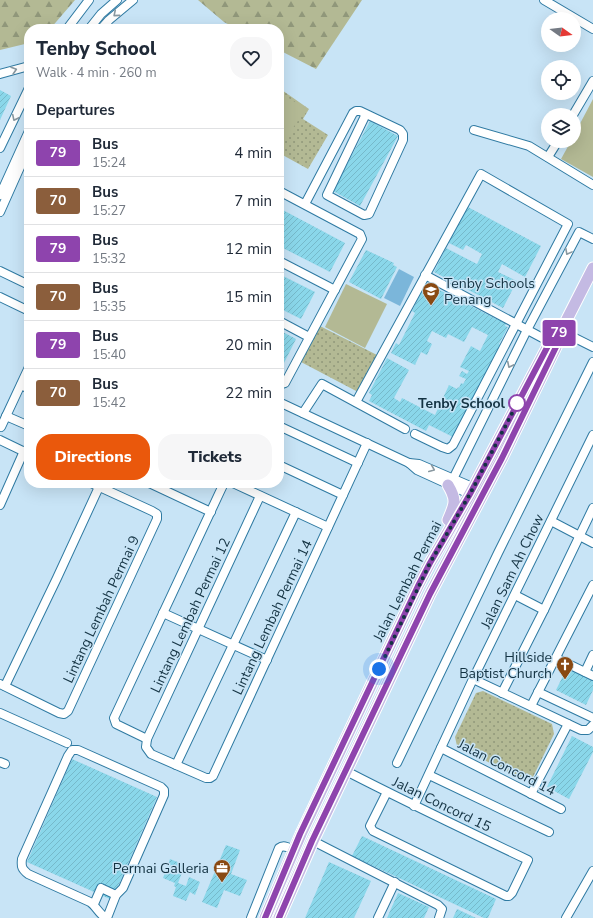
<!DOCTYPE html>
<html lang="en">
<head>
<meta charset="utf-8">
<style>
	:root { --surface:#fff; --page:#f6f6f7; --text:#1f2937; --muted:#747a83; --line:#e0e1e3; --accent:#ea580c }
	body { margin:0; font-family:"Nunito Sans",sans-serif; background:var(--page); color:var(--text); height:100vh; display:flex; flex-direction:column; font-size:15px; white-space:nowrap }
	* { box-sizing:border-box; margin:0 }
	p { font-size:13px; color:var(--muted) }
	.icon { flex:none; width:22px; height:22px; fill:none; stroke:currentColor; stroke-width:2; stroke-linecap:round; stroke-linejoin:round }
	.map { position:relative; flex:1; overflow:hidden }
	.details { position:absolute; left:24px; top:24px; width:260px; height:464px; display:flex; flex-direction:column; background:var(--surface); border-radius:16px; box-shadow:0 4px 16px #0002 }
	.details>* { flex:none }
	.badge { padding:0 8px; border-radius:3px; font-size:14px; line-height:26px }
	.needle { width:26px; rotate:104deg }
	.tools { position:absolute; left:541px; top:12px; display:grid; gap:8px }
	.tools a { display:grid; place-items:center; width:40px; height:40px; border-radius:50%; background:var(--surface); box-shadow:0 4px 16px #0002; font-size:20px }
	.you { position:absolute; width:20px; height:20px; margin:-10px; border:3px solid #fff; border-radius:50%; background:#1a73e8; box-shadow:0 0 0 6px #1a73e833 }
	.map>.badge { position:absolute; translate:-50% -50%; box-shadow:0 0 0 2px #fff }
	h2 { padding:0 12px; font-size:15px; line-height:36px }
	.round { display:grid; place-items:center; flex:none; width:42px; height:42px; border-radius:16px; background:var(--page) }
	.headline { display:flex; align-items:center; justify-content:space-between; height:68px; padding:0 12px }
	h1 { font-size:19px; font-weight:800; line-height:30px }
	.primary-button { display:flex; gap:8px; margin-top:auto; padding:8px 12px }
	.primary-button a { flex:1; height:46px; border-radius:16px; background:var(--accent); color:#fff; font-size:16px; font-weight:800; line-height:46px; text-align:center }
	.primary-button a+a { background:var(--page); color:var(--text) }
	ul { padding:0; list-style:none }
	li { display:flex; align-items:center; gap:12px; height:48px; padding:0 12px; border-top:1px solid var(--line) }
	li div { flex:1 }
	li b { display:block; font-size:15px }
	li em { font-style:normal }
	li .badge { min-width:44px; font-weight:700; text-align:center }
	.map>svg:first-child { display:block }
</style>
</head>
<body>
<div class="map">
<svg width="593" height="918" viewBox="0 0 593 918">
	<defs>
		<pattern id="grass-dots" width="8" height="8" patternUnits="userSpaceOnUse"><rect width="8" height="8" fill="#b3b994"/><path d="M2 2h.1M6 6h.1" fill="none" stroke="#90977a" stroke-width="1.8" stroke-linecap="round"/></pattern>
		<pattern id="forest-firs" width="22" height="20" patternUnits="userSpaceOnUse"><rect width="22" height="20" fill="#b3b994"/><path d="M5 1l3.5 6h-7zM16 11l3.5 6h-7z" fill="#90977a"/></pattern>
		<pattern id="building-hatch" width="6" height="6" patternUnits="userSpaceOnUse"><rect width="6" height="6" fill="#8ad7ea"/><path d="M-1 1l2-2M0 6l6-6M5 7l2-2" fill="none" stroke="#76b9ca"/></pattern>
	</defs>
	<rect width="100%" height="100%" fill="#c8e4f6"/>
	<g fill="url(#grass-dots)">
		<polygon points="279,88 309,109 303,119 328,135 308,169 279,153"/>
		<polygon points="320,326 377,355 358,392 301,362"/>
		<polygon points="483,691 552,724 554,734 533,777 523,780 457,746 455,737 476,693"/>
	</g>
	<g fill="url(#forest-firs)">
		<polygon points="0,0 75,0 50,29 29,29 29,43 0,50"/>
		<polygon points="198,0 362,0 316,69 279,50 279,29 237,29 224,22"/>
	</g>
	<g fill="#b3b994">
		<polygon points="287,97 306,109 284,141 279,137 279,109"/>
		<polygon points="593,99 593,177 561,159 571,141 574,141 574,135"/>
		<polygon points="346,284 387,304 365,348 325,327"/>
	</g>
	<polygon fill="#7bb6da" points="399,269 414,277 400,306 384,298"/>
	<g fill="url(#building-hatch)">
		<polygon points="0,90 11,96 0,120"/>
		<polygon points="370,121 398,136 360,206 333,191"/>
		<polygon points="466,206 541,246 525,277 502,264 498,272 517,281 503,308 434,272 446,248 477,264 482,254 466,245 463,250 447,242"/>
		<polygon points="279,208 345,243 330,272 279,246"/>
		<polygon points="366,250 394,263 393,265 397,267 381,299 349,282"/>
		<polygon points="279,274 315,292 301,319 279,308"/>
		<polygon points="426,283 498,320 500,318 507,322 505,326 508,327 499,344 500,345 453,437 429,425 426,431 369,401 372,395 369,393 387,358 409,370 394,398 400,402 402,398 435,415 449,385 457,389 458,387 459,388 461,383 463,384 466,379 459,376 462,371 467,374 469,371 460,367 471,346 480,351 488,335 472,327 464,342 448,334 446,338 432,331 427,341 432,344 427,355 421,352 415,365 391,353 396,343 399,345 415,313 412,311"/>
		<polygon points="279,330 296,339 279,373"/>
		<polygon points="567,668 593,681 593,690 586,705 556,690"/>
		<polygon points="572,736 593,747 593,752 569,799 547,787"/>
		<polygon points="72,759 157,797 112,900 27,862"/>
		<polygon points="362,836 496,899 488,918 484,918 352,856"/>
		<polygon points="226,845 240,850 231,874 247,880 240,896 224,890 217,908 202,902"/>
		<polygon points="170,859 185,865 178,883 186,886 189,877 200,882 195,895 190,892 186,901 173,896 176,887 174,886 175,883 163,878"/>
		<polygon points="329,862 371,881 354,918 305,918"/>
		<polygon points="398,893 429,907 424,918 387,918"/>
		<polygon points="457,909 476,918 453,918"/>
	</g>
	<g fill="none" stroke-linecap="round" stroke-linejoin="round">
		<defs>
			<g id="minor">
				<polyline points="544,0 593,29"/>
				<polyline points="67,29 89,0"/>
				<polyline points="89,29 101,14 117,0"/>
				<polyline points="101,29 109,20 133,0"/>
				<polyline points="0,74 29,66"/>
				<polyline points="573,115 593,81"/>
				<polyline points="474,130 529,146 593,185"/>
				<polyline points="0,148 29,88"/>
				<polyline points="548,157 558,141"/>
				<polyline points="279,191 360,234 362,239 285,383 279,385"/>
				<polyline points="0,195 29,131"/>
				<polyline points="305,204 353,113 356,111 360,111 400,130 403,134 403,140 369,214 364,215 327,195 366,114"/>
				<polyline points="0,212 29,147"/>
				<polyline points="279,261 335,290"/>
				<polyline points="0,271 29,285"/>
				<polyline points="425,275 550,342"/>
				<polyline points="0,297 29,311"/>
				<polyline points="279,321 309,337"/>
				<polyline points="561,331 593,347"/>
				<polyline points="21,385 29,389"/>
				<polyline points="279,402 409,463 417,470 474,496"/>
				<polyline points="356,402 481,174 568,224 453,445 448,449 442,447 415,434"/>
				<polyline points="303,413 322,384 405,429"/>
				<polyline points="6,416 29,426"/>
				<polyline points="279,426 358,463"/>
				<polyline points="1,427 29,367"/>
				<polyline points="0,440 29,454"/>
				<polyline points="409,463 419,464 477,489"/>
				<polyline points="279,465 343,495"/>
				<polyline points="453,479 527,330 579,232 593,239"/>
				<polyline points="149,483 211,512"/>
				<polyline points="233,483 328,527"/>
				<polyline points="260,496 147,739 146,747 151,754 206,778 210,778 213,776 367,443"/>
				<polyline points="0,505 24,451"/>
				<polyline points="551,521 593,543"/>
				<polyline points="515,595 544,610"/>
				<polyline points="163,613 267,660"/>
				<polyline points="556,658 593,676"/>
				<polyline points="585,672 593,655"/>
				<polyline points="473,679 581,730 588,730 593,725"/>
				<polyline points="0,684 59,713 64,714 68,711 157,519 157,514 152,511 91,483"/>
				<polyline points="5,686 57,578 99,487"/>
				<polyline points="538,692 593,718"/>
				<polyline points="502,693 544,610 593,508"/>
				<polyline points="531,706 593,585"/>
				<polyline points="0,713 67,743"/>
				<polyline points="147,739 116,724 114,718 224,483"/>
				<polyline points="441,748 561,809"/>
				<polyline points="0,762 5,764"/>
				<polyline points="397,763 498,553 593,362"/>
				<polyline points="176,765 296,512"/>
				<path d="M346,771C406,802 467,831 528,860L512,893L509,896H506L373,831L370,826L387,792"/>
				<polyline points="429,775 549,832"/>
				<polyline points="531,794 568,724"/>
				<polyline points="414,806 473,679 593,435"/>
				<polyline points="313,841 438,905 442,909 439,918"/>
				<polyline points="94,904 101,888 116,895"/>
				<path d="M106,918C99,914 96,906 90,902L28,874C22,869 21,867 22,859L68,756L72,750H78L161,787L164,790V795L123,888L116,895L107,918"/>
				<path d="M251,918L279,848C284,844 289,848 294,850"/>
				<polyline points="378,918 395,882"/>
				<polyline points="566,918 593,871"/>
			</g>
			<g id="major">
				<path d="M448,485C457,500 455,504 448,520"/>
				<polyline points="265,918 301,834 418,586 430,563 470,494 550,342 558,334"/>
				<polyline points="279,918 313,841 430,594 502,458 556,347 561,331 593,268"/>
			</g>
		</defs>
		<use href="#minor" stroke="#2f7aa2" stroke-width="10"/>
		<use href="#major" stroke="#fff" stroke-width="13"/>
		<use href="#minor" stroke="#fff" stroke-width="8"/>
		<use href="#major" stroke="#c4bae3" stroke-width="11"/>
	</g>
	<defs><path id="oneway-chevron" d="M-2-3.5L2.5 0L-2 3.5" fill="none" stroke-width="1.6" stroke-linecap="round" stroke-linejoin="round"/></defs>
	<g stroke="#8998a0">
		<use href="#oneway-chevron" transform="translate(116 14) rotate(140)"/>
		<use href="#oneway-chevron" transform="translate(14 70) rotate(-17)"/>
		<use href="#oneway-chevron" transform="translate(15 118) rotate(116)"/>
		<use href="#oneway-chevron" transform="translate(568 252) rotate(118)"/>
		<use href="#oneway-chevron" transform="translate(510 365) rotate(116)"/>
		<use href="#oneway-chevron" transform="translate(432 469) rotate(23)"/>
	</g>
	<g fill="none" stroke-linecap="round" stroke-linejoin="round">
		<defs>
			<polyline id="line" points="265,918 300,834 418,586 430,563 470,494 550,342 561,331 556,347 502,458 430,594 312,841 279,918"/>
		</defs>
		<use href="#line" stroke="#fff" stroke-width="9"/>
		<use href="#line" stroke="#8e44ad" stroke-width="6"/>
		<polyline stroke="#133242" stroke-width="4" stroke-dasharray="0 7.2" points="379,669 430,563 470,494 520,398 517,403"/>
	</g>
	<defs>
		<symbol id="school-pin" viewBox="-11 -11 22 30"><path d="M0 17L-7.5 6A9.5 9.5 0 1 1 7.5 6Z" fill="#894912" stroke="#c8e4f6"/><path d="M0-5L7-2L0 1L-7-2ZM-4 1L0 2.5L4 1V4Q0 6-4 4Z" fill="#fff"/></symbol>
		<symbol id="church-pin" viewBox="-11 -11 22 30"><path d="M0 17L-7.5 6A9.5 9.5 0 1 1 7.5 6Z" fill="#894912" stroke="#c8e4f6"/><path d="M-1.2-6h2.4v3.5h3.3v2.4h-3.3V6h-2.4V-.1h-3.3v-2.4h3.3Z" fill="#fff"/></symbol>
		<symbol id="office-pin" viewBox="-11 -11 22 30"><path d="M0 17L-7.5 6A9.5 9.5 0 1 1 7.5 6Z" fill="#894912" stroke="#c8e4f6"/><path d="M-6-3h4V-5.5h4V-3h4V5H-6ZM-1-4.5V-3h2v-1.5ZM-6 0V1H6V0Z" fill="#fff"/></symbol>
	</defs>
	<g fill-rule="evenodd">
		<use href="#school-pin" x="421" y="281" width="20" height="27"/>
		<use href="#church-pin" x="555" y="655" width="20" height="27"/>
		<use href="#office-pin" x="212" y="858" width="20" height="27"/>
	</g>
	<circle fill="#fff" stroke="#8e44ad" stroke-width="2" cx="517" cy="403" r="8"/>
	<g text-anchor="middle" stroke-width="3" stroke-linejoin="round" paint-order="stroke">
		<g font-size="14" fill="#133242" stroke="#c8e4f6" text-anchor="end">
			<text x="444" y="288" text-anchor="start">Tenby Schools<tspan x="444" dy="16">Penang</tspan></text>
			<text x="552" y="662">Hillside<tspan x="552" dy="16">Baptist Church</tspan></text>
			<text x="209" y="873">Permai Galleria</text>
		</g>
		<g font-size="14" font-weight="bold" fill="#133242" stroke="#c8e4f6" text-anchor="end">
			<text x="505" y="408">Tenby School</text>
		</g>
		<g font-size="14" fill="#133242" stroke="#c8e4f6">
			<text transform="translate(512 571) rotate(-64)" y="5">Jalan Sam Ah Chow</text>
			<text transform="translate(407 581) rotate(-63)" y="5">Jalan Lembah Permai</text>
			<text transform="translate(101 609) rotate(-65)" y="5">Lintang Lembah Permai 9</text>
			<text transform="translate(190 615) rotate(-65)" y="5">Lintang Lembah Permai 12</text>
			<text transform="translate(272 617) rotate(-65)" y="5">Lintang Lembah Permai 14</text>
			<text transform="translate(507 767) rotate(27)" y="5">Jalan Concord 14</text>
			<text transform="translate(442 804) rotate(26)" y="5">Jalan Concord 15</text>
		</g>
	</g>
</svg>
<div class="tools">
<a><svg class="needle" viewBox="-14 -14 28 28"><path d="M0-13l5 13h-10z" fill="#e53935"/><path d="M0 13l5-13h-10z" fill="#747a83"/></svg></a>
<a><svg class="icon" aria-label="locate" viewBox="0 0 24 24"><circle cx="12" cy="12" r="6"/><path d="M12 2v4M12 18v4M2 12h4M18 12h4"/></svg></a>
<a><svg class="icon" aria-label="layers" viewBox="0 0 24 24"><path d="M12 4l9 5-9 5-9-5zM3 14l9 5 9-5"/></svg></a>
</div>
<div class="you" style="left:379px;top:669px"></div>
<b class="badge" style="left:559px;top:333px;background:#8e44ad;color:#fff">79</b>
<section class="details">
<div class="headline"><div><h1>Tenby School</h1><p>Walk · 4 min · 260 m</p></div><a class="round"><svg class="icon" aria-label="heart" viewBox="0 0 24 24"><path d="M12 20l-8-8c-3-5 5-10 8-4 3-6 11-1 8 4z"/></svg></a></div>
<h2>Departures</h2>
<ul>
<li><span class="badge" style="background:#8e44ad;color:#fff">79</span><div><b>Bus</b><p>15:24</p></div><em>4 min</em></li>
<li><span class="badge" style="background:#8b5e3c;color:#fff">70</span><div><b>Bus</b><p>15:27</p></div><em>7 min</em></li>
<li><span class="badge" style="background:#8e44ad;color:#fff">79</span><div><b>Bus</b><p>15:32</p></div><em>12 min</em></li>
<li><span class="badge" style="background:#8b5e3c;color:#fff">70</span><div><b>Bus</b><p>15:35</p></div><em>15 min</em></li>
<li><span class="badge" style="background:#8e44ad;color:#fff">79</span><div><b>Bus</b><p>15:40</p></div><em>20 min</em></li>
<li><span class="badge" style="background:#8b5e3c;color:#fff">70</span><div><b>Bus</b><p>15:42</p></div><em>22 min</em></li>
</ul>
<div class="primary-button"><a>Directions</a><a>Tickets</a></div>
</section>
</div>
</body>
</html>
